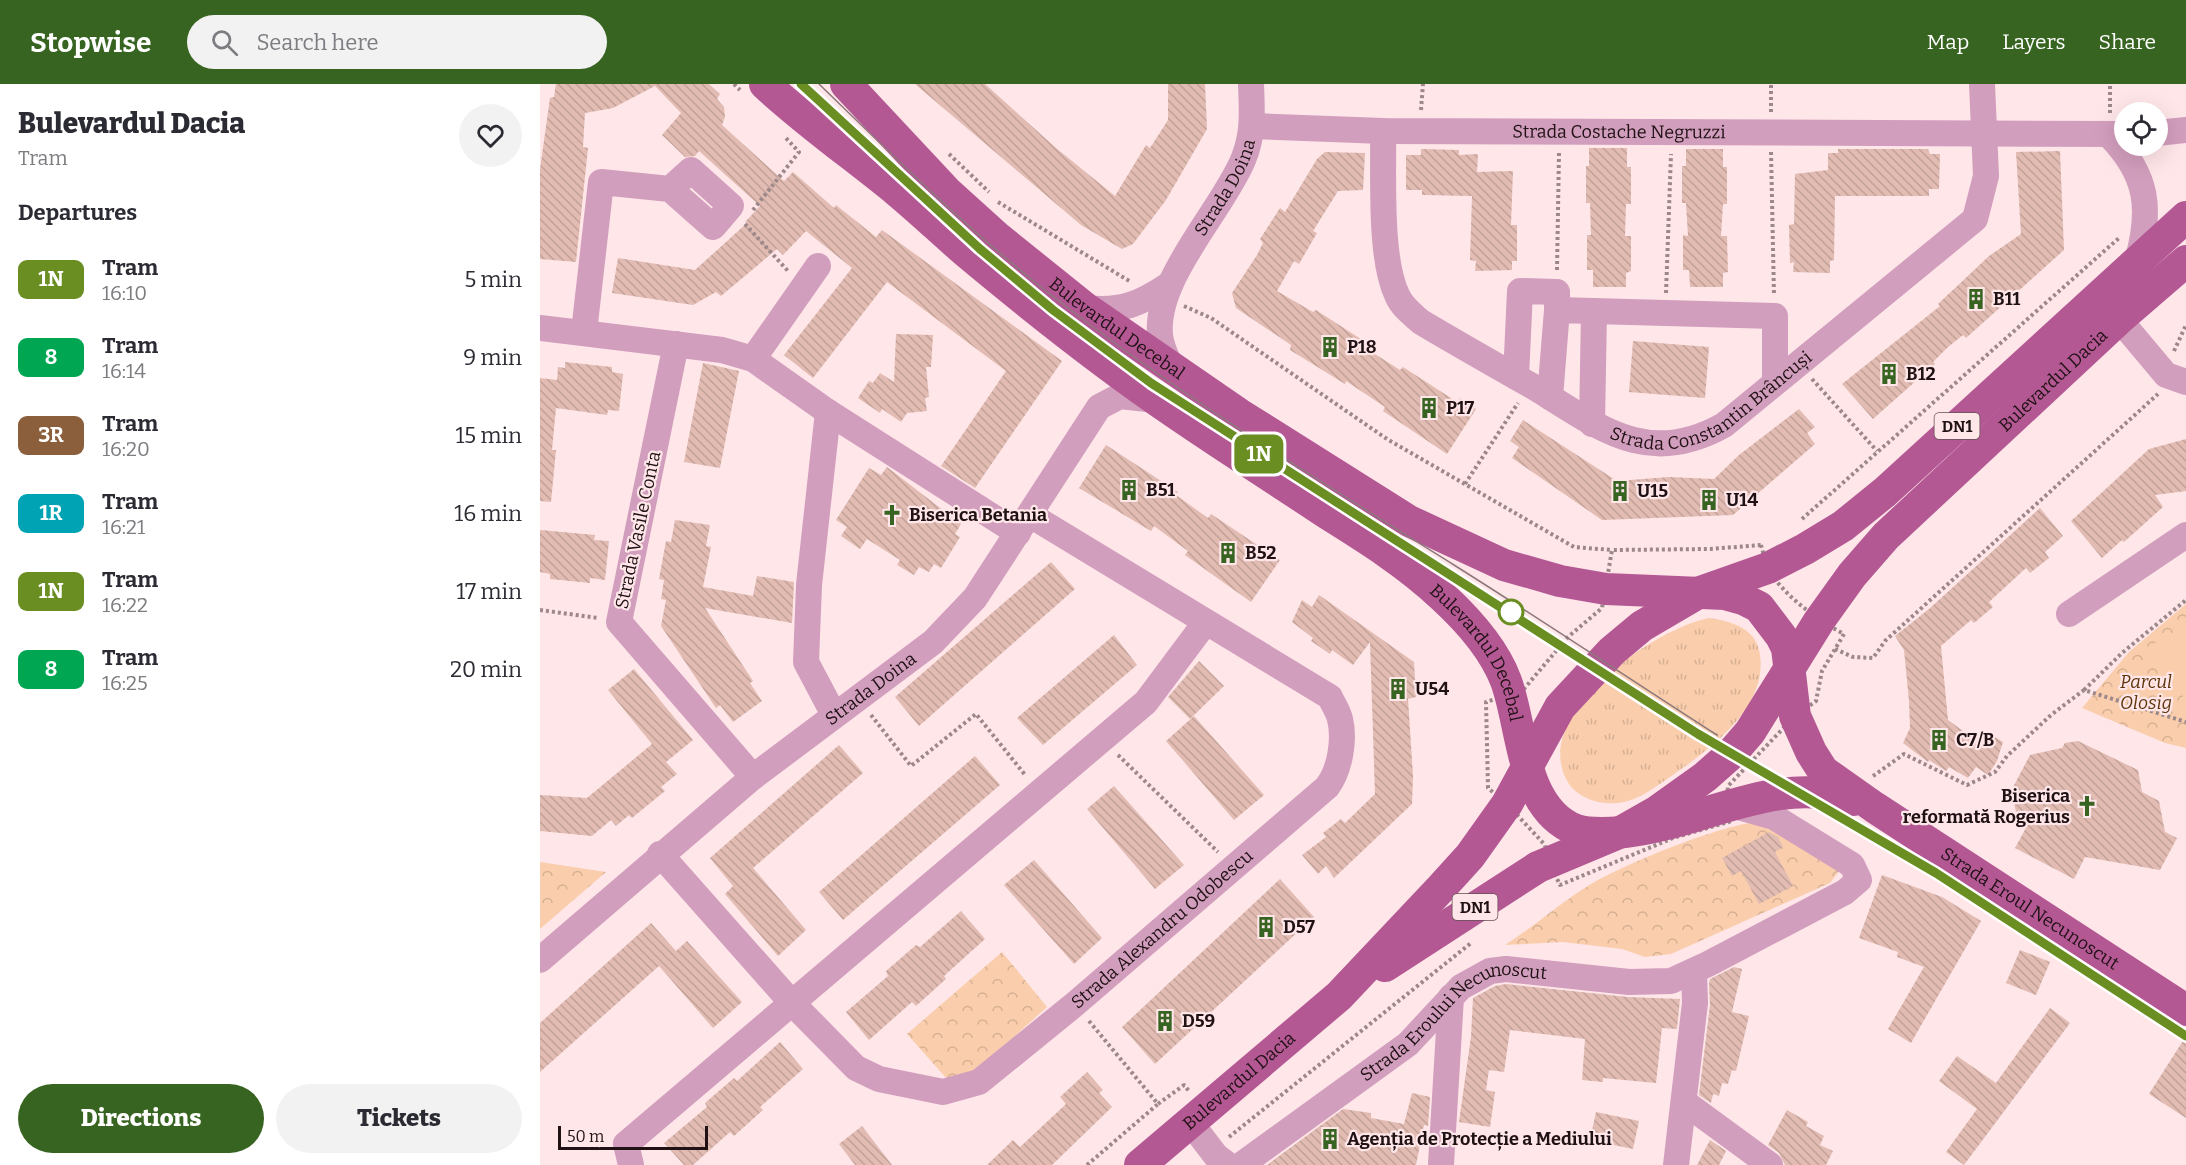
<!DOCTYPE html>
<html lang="en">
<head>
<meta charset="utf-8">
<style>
	:root { --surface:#fff; --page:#f2f2f3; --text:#2b2b33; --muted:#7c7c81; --accent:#386421 }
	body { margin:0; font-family:Bitter,serif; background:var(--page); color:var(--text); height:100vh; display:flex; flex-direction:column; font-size:22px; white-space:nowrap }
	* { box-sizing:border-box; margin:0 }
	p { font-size:20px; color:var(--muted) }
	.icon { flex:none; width:33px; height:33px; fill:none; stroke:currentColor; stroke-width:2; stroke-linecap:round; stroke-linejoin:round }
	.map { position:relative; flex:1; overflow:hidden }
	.drawer { display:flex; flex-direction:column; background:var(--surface); width:540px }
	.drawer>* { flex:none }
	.badge { padding:0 12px; border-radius:9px; font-size:21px; line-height:39px }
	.buttons { position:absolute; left:1574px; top:18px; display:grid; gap:12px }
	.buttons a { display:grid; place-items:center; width:54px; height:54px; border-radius:50%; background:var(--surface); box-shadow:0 6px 24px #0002; font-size:30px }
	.scale { position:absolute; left:18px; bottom:15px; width:150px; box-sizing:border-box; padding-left:6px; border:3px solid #1f1114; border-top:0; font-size:16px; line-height:21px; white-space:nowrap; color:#1f1114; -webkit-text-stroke:4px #ffe6e9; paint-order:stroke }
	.map>.badge { position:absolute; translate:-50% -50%; box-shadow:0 0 0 3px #fff }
	h2 { padding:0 18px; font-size:22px; line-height:54px }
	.round { display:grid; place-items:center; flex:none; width:63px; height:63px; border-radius:32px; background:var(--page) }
	.headline { display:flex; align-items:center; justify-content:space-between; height:102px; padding:0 18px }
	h1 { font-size:28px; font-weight:800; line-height:45px }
	.primary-button { display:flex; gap:12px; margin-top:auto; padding:12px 18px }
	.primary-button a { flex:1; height:69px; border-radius:36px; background:var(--accent); color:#fff; font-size:24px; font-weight:800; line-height:69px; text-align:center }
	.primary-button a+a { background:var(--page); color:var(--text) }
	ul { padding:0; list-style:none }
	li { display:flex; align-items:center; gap:18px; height:78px; padding:0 18px }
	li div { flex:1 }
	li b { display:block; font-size:22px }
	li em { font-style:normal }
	li .badge { min-width:66px; font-weight:700; text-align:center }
	header { display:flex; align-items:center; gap:36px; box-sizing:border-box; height:84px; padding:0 30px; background:var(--accent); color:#fff }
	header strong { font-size:28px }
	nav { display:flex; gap:33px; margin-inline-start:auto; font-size:21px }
	.search { width:420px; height:54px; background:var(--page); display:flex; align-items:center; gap:15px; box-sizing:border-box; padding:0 21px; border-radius:33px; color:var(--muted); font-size:22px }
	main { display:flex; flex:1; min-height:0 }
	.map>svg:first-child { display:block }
</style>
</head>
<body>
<header>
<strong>Stopwise</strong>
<div class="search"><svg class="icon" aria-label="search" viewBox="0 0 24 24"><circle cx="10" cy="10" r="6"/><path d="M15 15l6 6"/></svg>Search here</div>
<nav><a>Map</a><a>Layers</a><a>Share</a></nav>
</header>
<main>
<section class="drawer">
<div class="headline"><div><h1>Bulevardul Dacia</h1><p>Tram</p></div><a class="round"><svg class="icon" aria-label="heart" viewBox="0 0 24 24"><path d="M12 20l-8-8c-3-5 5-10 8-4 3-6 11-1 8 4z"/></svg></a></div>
<h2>Departures</h2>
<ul>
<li><span class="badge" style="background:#6b8e23;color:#fff">1N</span><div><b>Tram</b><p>16:10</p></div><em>5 min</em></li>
<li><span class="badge" style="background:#00a651;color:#fff">8</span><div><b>Tram</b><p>16:14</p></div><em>9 min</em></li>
<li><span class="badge" style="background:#8b5e3c;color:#fff">3R</span><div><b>Tram</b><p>16:20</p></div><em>15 min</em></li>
<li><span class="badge" style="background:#00a3b4;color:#fff">1R</span><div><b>Tram</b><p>16:21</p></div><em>16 min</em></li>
<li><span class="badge" style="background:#6b8e23;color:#fff">1N</span><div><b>Tram</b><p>16:22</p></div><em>17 min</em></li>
<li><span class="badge" style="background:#00a651;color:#fff">8</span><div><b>Tram</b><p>16:25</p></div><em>20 min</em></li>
</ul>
<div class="primary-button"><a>Directions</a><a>Tickets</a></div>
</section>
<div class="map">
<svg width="1646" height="1081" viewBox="0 0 1646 1081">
	<defs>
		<pattern id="grass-tufts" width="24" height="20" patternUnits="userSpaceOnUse" patternTransform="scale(1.5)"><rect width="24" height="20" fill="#faceac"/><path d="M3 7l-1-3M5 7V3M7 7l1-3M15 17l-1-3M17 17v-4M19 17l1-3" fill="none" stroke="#d6b093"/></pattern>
		<pattern id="park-crowns" width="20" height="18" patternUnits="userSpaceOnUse" patternTransform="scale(1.5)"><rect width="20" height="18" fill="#faceac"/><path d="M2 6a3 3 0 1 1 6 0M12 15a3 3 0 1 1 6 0" fill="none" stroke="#d6b093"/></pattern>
		<pattern id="building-back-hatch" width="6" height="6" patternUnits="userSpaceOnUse" patternTransform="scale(1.5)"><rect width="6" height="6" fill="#e2bcb2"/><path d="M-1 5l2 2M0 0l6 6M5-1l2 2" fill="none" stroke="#c1a198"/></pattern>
	</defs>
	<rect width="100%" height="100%" fill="#ffe6e9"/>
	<path fill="url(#grass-tufts)" d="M1169,534C1189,537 1214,543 1219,566C1232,621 1169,666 1130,693C1115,703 1098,717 1078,719C1062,721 1039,715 1029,700C986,633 1113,545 1169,534Z"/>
	<g fill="url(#park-crowns)">
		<polygon points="1646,520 1646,664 1625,659 1542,624 1589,568"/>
		<path d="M1223,737L1300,786L1290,799L1131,870L1105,873L1082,865L1023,858L965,861C995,842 1021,818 1051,800C1087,779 1182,740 1223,737Z"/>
		<polygon points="0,778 66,788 0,845"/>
		<polygon points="462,868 507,923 416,1005 367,950"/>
	</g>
	<polygon fill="#faceac" points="1646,541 1646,618 1613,560"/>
	<g fill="url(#building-back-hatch)">
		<polygon points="16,0 169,0 180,10 177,15 184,23 185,33 182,41 244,97 253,88 294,124 296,121 336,153 342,146 522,277 435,404 401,382 466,287 347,198 273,294 244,271 312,184 266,147 243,171 237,165 181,212 176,208 153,221 72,209 78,174 155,186 207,139 205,138 220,122 159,67 155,72 145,73 122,51 141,29 115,2 73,24 45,29 43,63 48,64 36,178 0,175 0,85 10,14 14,13"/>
		<polygon points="375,0 445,0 516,64 575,112 606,61 610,64 628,36 628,0 665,0 667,45 626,116 593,160 582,165 541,141"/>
		<polygon points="1049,64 1087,64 1087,83 1091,83 1091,120 1086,120 1085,152 1091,152 1091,187 1086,189 1086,203 1053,203 1053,186 1047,186 1047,151 1051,151 1050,119 1046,119 1046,82 1049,82"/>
		<polygon points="881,65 919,66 919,71 938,70 937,88 973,87 971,141 977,141 977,177 972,177 972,186 935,187 936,177 930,176 932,112 882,111 882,106 866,106 866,71 881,71"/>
		<polygon points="1146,65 1183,65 1183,83 1187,83 1187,120 1183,120 1181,152 1187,152 1188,188 1183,189 1183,203 1150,203 1149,186 1143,186 1143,151 1148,152 1146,119 1142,119 1142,82 1146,82"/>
		<polygon points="1298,65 1388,65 1390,70 1400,70 1399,105 1389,105 1389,112 1295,112 1294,176 1290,177 1290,189 1253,188 1254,178 1250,179 1249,141 1254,140 1255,90 1288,86 1288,69 1298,69"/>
		<polygon points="1520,67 1524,166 1426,254 1423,251 1408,263 1393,278 1395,280 1333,335 1302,300 1400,222 1398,220 1449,172 1481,150 1476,68"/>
		<polygon points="785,68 825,69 823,106 798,107 773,147 777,149 759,180 754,177 737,207 773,228 776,226 830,261 827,265 860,286 863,283 917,318 920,314 936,325 907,370 843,327 845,323 806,297 805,300 750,266 751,261 696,224 692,209 717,171 723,159 720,155 740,124 745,128 777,75"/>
		<polygon points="356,250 393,251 391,283 386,283 389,313 385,314 387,327 367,329 361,338 342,325 340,329 318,314 329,297 333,299 340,289 354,298"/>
		<polygon points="1093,257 1169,263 1165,314 1089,308"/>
		<polygon points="25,278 72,283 72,288 83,290 79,327 68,326 67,331 16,324 12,366 16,366 11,418 0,417 0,294 17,296 18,283 25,284"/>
		<polygon points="163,279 199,287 180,384 144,378"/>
		<polygon points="1259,325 1275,343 1267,349 1275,360 1193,431 1062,436 972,374 979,363 970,357 983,336 1077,397 1129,393 1174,395 1199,371"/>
		<polygon points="1646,355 1646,407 1615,411 1623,423 1584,458 1582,456 1562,474 1531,437 1609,365"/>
		<polygon points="566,361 638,408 636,411 668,434 671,430 740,476 711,518 645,471 648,467 614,442 611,447 539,404"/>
		<polygon points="347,383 421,440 415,450 420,453 401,484 394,480 389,488 379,483 374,491 357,481 360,476 327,455 320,465 301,452 307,443 296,436 329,384 341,391"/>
		<polygon points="1500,424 1523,452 1505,468 1509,474 1490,489 1486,484 1449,518 1453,523 1434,539 1431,536 1401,562 1408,636 1438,658 1445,647 1463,658 1457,677 1448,691 1436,683 1428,694 1409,683 1406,687 1389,676 1388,678 1363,659 1370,644 1369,617 1364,566 1355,552 1389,525"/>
		<polygon points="135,436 170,441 166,462 171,463 163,503 213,512 217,492 254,498 252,539 165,524 213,597 210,599 222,617 193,638 180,621 176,624 121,542 126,516 121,515 124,496 119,495 126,457 131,458"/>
		<polygon points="0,446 55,451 54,456 69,457 65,496 50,494 50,499 10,495 10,490 0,488"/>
		<polygon points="511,478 535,505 379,642 355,613"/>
		<polygon points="779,511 874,578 876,613 868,615 873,692 872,720 794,794 786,782 778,790 762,771 786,753 783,749 801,735 805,739 835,710 830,558 813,581 792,566 790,570 771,557 773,554 752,538 762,516 772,523"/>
		<polygon points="574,551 597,581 503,661 477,634"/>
		<polygon points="659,577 684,602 650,635 628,613"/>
		<polygon points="94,585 153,656 126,678 137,690 121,703 125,707 92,734 89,731 76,742 71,736 52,752 0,747 0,711 47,714 112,660 68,606"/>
		<polygon points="654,632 724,711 694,736 626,657"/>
		<polygon points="1538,657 1598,686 1602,708 1619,717 1625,748 1637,754 1620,786 1545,773 1534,795 1475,764 1493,731 1476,728 1471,707 1490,671 1522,664 1525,659"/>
		<polygon points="299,661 323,689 213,784 266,846 238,872 185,810 193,802 170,774"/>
		<polygon points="435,672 460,701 303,836 279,808"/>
		<polygon points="574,702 644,781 615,805 547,725"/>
		<polygon points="1229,748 1238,753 1243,763 1235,768 1253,802 1219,820 1201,787 1192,792 1182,774"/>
		<polygon points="494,776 562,854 534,880 464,801"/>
		<polygon points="1342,791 1402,813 1441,837 1371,959 1348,945 1384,883 1357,873 1358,868 1319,854"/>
		<polygon points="740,795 774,833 615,980 582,943"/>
		<polygon points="421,827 445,855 404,892 406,895 376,922 372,918 329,956 306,928 348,892 346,887 376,861 380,863"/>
		<polygon points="111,839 136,867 147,857 202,918 173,944 119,882 0,988 0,939"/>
		<polygon points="1480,866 1510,878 1496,911 1466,899"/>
		<polygon points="1194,883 1202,885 1192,928 1209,932 1196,987 1192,986 1188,1000 1182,999 1179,1012 1173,1010 1171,1019 1159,1011 1170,921 1169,900 1170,895"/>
		<polygon points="966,900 1088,913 1140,915 1137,945 1122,944 1116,999 1063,994 1063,998 1042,996 1045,955 970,946 964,988 949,986 946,1006 955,1008 950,1043 919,1038 931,953 933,914 955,902"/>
		<polygon points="1510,924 1530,939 1424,1081 1406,1068 1437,1025 1399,997 1417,972 1456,999"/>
		<polygon points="1646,952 1646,1034 1609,1010"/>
		<polygon points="240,958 263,985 220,1023 223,1026 194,1052 190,1048 153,1081 144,1081 124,1059 167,1023 165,1019 194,994 197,997"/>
		<polygon points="547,988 563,1006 559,1009 572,1023 512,1081 447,1081 473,1056 480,1063 526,1020 520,1013"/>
		<polygon points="872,1009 890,1013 888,1042 884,1041 876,1081 727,1081 803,1025 831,1029 831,1034 864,1040"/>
		<polygon points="1247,1026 1268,1038 1266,1042 1284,1052 1280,1061 1293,1067 1286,1081 1245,1081 1239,1069 1228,1061"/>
		<polygon points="1056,1028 1099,1037 1093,1065 1050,1056"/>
		<polygon points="322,1042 352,1081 315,1081 299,1060"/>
		<polygon points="1170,1056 1186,1067 1179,1081 1157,1081"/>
	</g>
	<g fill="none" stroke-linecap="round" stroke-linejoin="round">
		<g stroke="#9c878a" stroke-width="4" stroke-dasharray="3 3" stroke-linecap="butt">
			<polyline points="194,0 200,6"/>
			<polyline points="881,26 883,0"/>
			<polyline points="1231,28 1231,0"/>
			<polyline points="1570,29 1570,0"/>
			<polyline points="1231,68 1234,211"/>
			<polyline points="409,70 449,108"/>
			<polyline points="458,118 591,198"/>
			<polyline points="213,126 259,68 245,53"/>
			<polyline points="205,140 248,187"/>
			<polyline points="1017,186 1019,68"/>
			<polyline points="1126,209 1131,70"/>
			<polyline points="644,222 671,234 847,355 1034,463 1072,466"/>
			<polyline points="1634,267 1646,241"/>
			<polyline points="1272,295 1337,367"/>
			<polyline points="925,400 978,319"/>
			<polyline points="1262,435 1579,154"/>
			<path d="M1221,461C1223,468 1225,477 1228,484C1241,510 1279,537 1304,550L1282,587L1276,617L1255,632L1188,702L1186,723L1192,737L1133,754L1020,801L1009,778L1005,761L967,720L948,704L946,618L983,606L1028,553L1062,524L1072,466L1170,465Z"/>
			<polyline points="0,526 58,534"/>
			<polyline points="1295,565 1313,573 1333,574 1345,557 1618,310"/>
			<polyline points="1544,606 1582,569 1646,516"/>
			<polyline points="331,631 371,682 436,630 486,692"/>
			<polyline points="578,671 678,768"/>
			<polyline points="1333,692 1364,670 1427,701 1455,688 1467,672 1511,631 1544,606 1646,638"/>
			<polyline points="549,937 618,1020 644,1001 649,1007"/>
			<polyline points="689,1053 931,859"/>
			<polyline points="547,1081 618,1020"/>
		</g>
		<g stroke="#d29ebd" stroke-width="26">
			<path id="s1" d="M713,42L843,47L1584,50"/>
			<path id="s2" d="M843,47C844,91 839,173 857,211C862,223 872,230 881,238C918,260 955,281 992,302C1058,342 1106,385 1184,341L1435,135L1446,92L1442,0"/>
			<polyline points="1617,49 1646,46"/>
			<path d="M1569,51C1608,91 1612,125 1597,178"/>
			<path d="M545,224C582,228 600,220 630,200"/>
			<polyline points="1579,235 1626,291 1646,298"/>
			<polyline points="0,244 182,266 213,275 288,328 478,449"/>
			<polyline points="44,248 61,98 130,105 173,143 191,122 151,86 130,105"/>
			<polyline points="136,260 79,538 213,693"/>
			<polyline points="213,275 278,182"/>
			<path id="s3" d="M632,285C627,274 621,263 620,251C615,194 681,128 703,76C714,50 712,27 711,0"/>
			<polyline points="976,293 980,207 1017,208 1017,226"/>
			<polyline points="1010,313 1017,226 1235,232 1235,297"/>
			<polyline points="288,328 269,501 266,578 294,631"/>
			<polyline points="1052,340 1054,227"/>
			<polyline points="1529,530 1646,451"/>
			<path id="s4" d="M120,770L251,918L316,984L339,995L403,1008L439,998L535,920L787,703C800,686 805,656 800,635C798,627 793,620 790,613L490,431"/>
			<path id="s5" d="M0,876L213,693L393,558L435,514L559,323L580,312L616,316"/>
			<polyline points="1144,1018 1230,1081"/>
			<polyline points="650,1038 676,1072 688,1081"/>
			<polyline points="901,1080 911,913"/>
			<polyline points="91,1081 86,1060 606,618 665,539"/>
			<path id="s6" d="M701,1081L868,960L921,903L950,887L966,885L1089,898L1131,897L1168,880L1305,808L1319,796L1312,781L1234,733L1191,721"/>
			<polyline points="1136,1081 1155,919 1154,887"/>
		</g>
		<g stroke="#b45894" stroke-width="32">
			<path id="s7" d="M225,0C267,39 313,71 357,107C381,127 403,148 426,168C493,224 562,279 634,328C685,363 737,396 788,430C828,455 868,480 903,513C928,536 954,565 966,597C983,643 981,725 1036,746C1051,751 1070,749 1085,748C1161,740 1237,689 1313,716"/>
			<path id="s8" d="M306,0L406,107L458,154L545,224L699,330L869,437L964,481L1020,497L1066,505L1185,510L1203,515L1219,523L1241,552L1247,564L1255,632L1271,668L1283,687L1334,723L1646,926"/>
			<path id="s9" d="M845,882L998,783L1079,749L1116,728L1165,693L1191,670L1210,648L1279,537L1312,491L1346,452L1579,235L1646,177"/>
			<path id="s10" d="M600,1081L799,912L901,804L930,772L967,720L1020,623L1072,567L1102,542L1160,508L1228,484L1265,465L1303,442L1345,408L1646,133"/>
		</g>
		<g stroke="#8c787b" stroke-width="1.5">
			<polyline points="261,0 439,165 513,226 611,299 1191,670 1396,789 1646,952"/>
			<path d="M279,0C355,74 431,149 515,214C642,313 778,396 914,481C1003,537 1090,595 1177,651"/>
		</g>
	</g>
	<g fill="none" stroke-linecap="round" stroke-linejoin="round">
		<defs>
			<polyline id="line" points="261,0 440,165 513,226 611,299 1158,650 1396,789 1646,952"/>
		</defs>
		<use href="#line" stroke="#fff" stroke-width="14"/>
		<use href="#line" stroke="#6b8e23" stroke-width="9"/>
	</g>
	<defs>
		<symbol id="building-bare" viewBox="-9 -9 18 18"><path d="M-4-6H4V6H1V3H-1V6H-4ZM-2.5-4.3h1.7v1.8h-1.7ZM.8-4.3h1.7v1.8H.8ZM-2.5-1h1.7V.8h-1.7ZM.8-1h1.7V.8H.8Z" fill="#386421" stroke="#ffe6e9" stroke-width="2.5" paint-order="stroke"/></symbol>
		<symbol id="church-bare" viewBox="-9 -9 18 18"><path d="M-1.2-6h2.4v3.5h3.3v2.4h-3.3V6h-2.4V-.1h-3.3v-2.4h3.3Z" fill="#386421" stroke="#ffe6e9" stroke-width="2.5" paint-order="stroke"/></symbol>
	</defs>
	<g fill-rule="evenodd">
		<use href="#building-bare" x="1421" y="200" width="30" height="30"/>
		<use href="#building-bare" x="775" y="248" width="30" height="30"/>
		<use href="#building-bare" x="1334" y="275" width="30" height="30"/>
		<use href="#building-bare" x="874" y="309" width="30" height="30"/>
		<use href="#building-bare" x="574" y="391" width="30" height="30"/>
		<use href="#building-bare" x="1065" y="392" width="30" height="30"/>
		<use href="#building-bare" x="1154" y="401" width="30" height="30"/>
		<use href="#church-bare" x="337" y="416" width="30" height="30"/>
		<use href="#building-bare" x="673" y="454" width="30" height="30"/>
		<use href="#building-bare" x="843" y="590" width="30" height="30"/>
		<use href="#building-bare" x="1384" y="641" width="30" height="30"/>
		<use href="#church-bare" x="1532" y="707" width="30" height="30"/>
		<use href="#building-bare" x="711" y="828" width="30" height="30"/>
		<use href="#building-bare" x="610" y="922" width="30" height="30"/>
		<use href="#building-bare" x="775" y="1040" width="30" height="30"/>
	</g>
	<circle fill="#fff" stroke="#6b8e23" stroke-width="3" cx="971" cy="528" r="12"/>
	<g text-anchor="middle" stroke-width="4.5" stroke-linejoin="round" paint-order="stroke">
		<g fill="#ffe6e9" stroke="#625154" stroke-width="1.5">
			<rect x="1394.5" y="329" width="45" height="26" rx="4.5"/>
			<rect x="912.5" y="810" width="45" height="26" rx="4.5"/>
		</g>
		<g font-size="16" font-weight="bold" fill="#1f1114">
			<text x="1417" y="348">DN1</text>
			<text x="935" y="829">DN1</text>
		</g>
		<g font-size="18" fill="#1f1114" stroke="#ffe6e9">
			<text dy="6" stroke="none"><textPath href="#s1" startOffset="366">Strada Costache Negruzzi</textPath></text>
			<text dy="6" stroke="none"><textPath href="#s3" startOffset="200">Strada Doina</textPath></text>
			<text dy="6" stroke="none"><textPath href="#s8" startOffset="366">Bulevardul Decebal</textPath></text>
			<text dy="6" stroke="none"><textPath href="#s9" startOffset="904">Bulevardul Dacia</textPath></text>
			<text dy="6" stroke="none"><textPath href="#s2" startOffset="536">Strada Constantin Brâncuși</textPath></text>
			<text transform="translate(98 446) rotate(-78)" y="6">Strada Vasile Conta</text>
			<text dy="6" stroke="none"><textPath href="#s7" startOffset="918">Bulevardul Decebal</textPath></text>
			<text dy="6" stroke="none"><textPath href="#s5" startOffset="428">Strada Doina</textPath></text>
			<text dy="6" stroke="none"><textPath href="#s8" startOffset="1510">Strada Eroul Necunoscut</textPath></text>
			<text dy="6" stroke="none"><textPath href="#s4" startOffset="657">Strada Alexandru Odobescu</textPath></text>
			<text dy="6" stroke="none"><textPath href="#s6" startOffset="262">Strada Eroului Necunoscut</textPath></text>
			<text dy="6" stroke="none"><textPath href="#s10" startOffset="130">Bulevardul Dacia</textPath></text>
		</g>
		<g font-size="18" font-weight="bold" fill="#1f1114" stroke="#ffe6e9" text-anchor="start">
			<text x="1453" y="221">B11</text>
			<text x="807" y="269">P18</text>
			<text x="1366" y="296">B12</text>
			<text x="906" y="330">P17</text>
			<text x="606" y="412">B51</text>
			<text x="1097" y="413">U15</text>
			<text x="1186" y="422">U14</text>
			<text x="369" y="437">Biserica Betania</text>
			<text x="705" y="475">B52</text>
			<text x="875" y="611">U54</text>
			<text x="1416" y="662">C7/B</text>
			<text x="1530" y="718" text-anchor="end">Biserica<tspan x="1530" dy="21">reformată Rogerius</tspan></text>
			<text x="743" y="849">D57</text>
			<text x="642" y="943">D59</text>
			<text x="807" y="1061">Agenția de Protecție a Mediului</text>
		</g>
		<g font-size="18" font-style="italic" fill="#5f350b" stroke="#ffe6e9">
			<text x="1606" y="604">Parcul<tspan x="1606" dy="21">Olosig</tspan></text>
		</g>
	</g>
</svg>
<div class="buttons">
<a><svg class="icon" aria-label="locate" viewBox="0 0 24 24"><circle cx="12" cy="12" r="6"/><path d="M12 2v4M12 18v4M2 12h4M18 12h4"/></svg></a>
</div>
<div class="scale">50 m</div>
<b class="badge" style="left:719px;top:370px;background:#6b8e23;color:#fff">1N</b>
</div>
</main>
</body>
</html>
